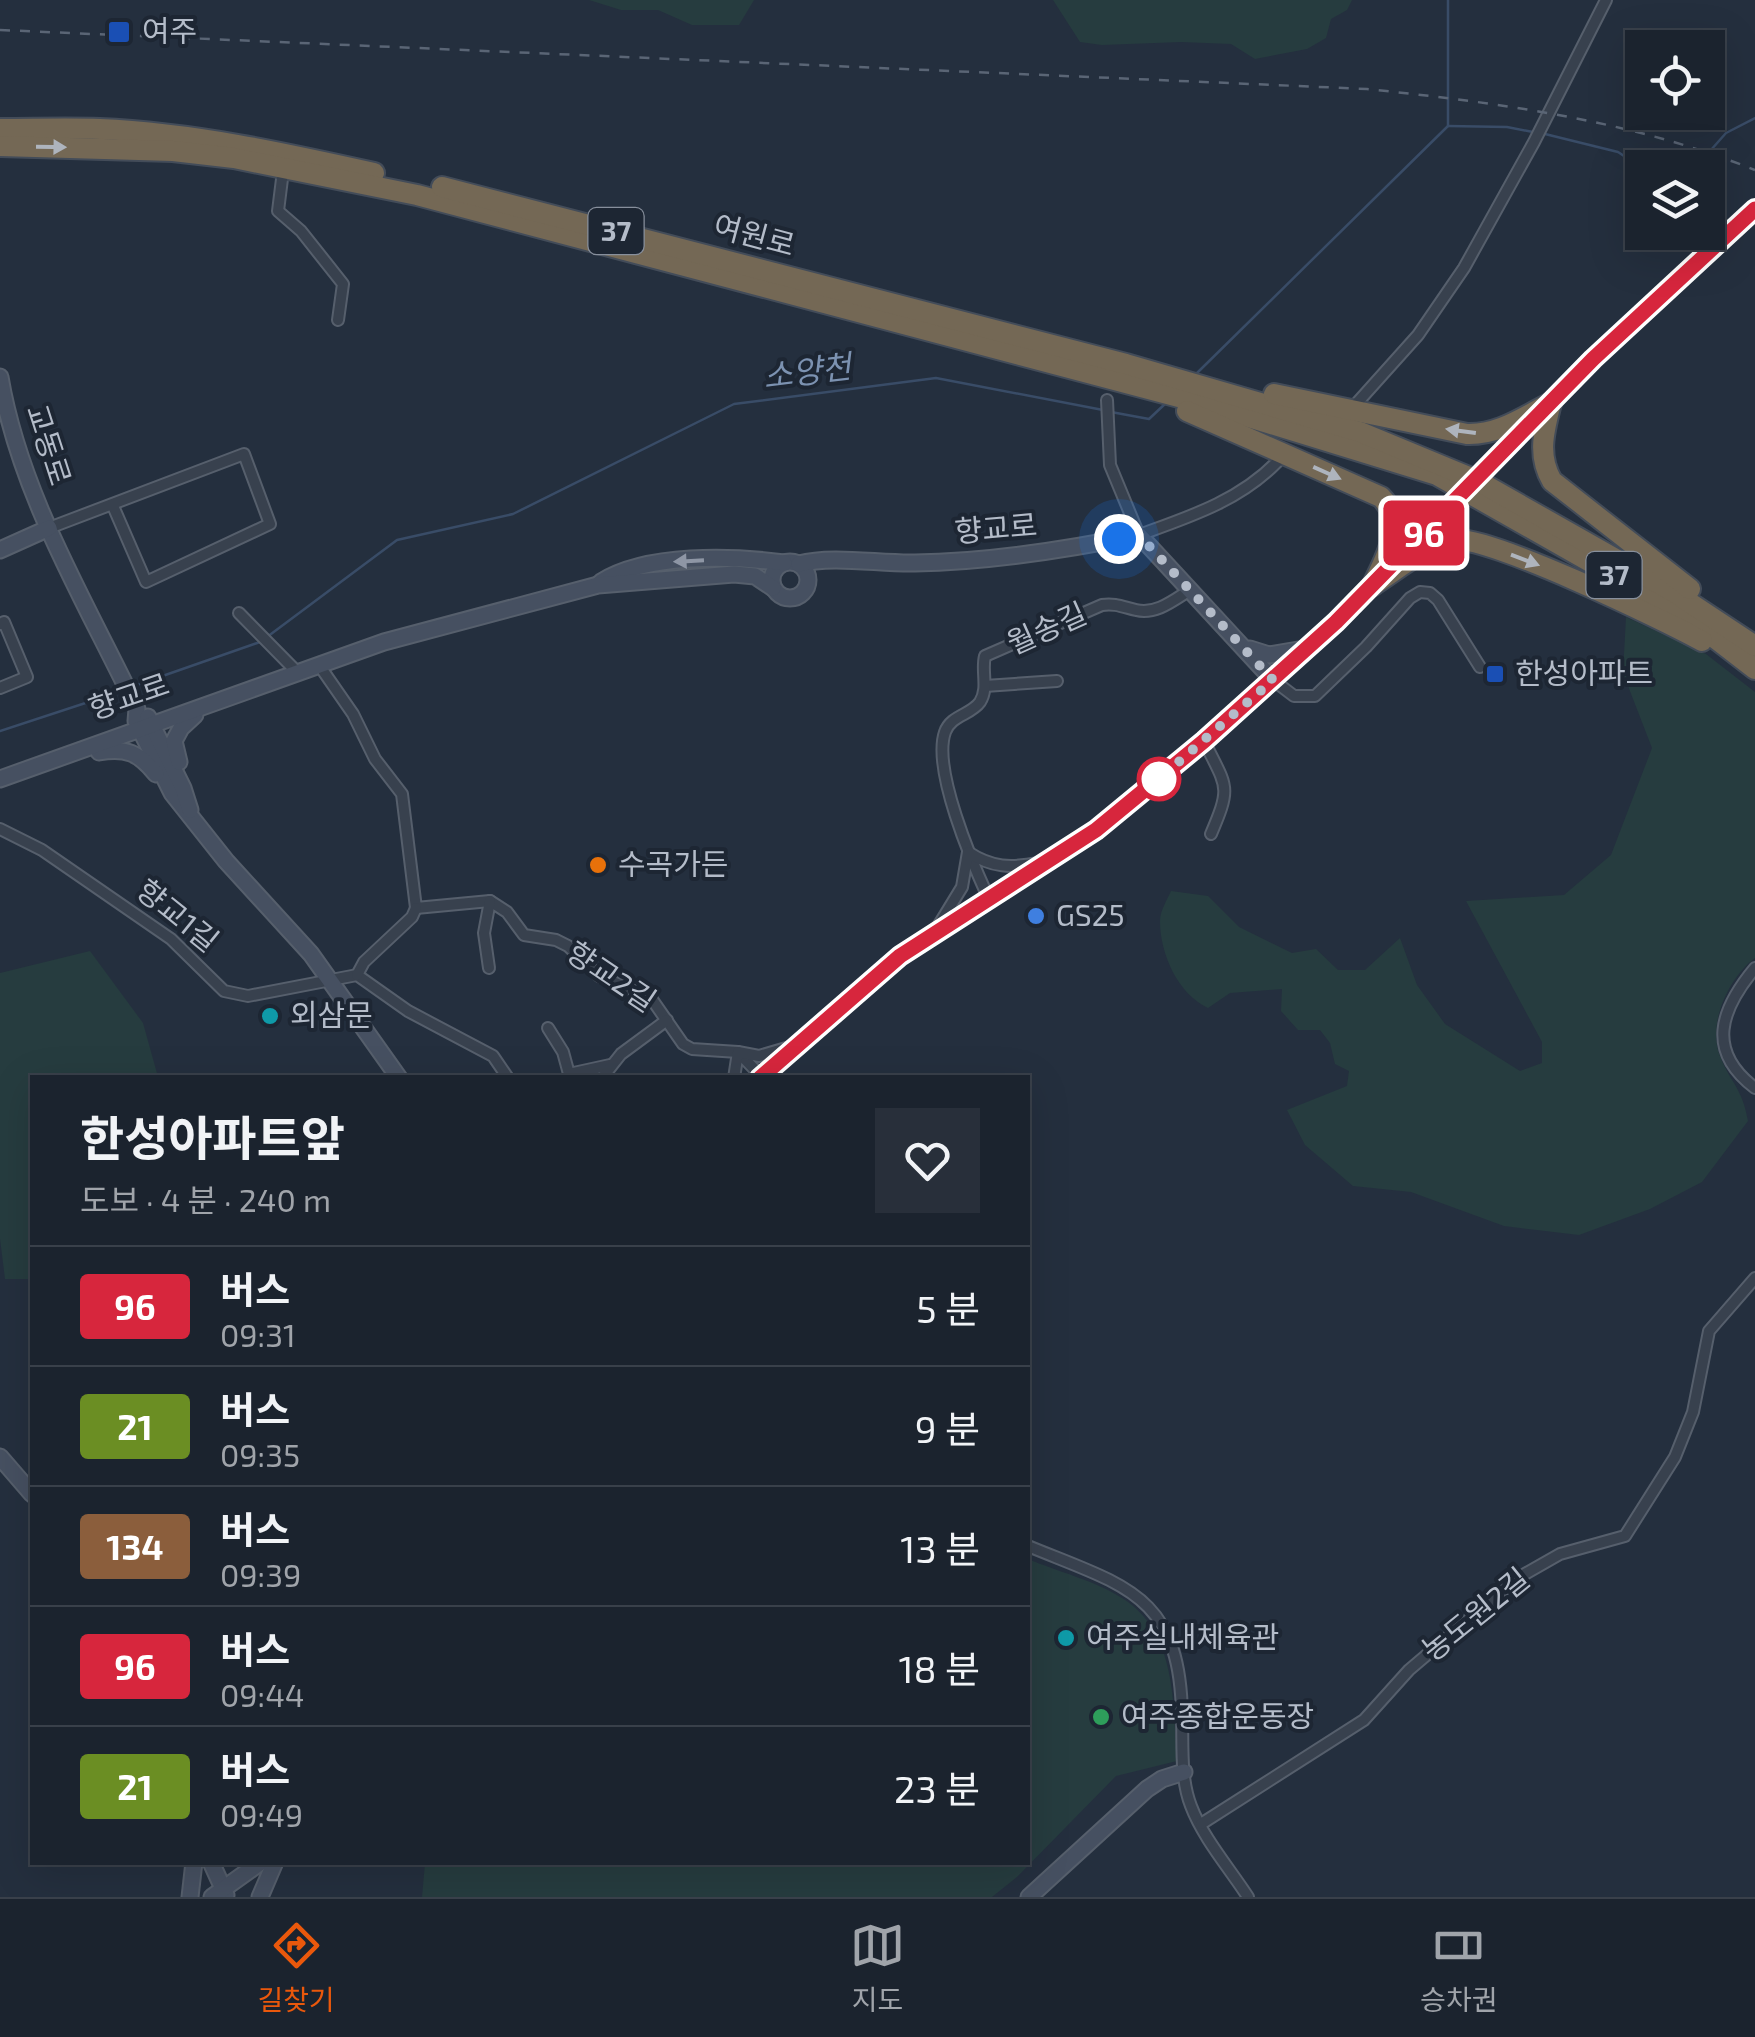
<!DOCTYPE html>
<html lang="ko">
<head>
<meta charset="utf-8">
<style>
	:root { --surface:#1b232e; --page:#282f3a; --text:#f1f3f6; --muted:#a0a4aa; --line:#39404a; --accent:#ea580c }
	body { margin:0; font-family:"Exo 2","Noto Sans KR",sans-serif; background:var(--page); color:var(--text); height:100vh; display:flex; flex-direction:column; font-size:38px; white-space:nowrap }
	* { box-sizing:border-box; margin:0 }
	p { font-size:32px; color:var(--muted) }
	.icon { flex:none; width:55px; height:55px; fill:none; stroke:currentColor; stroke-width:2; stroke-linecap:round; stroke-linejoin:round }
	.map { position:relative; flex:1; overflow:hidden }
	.panel { position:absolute; left:30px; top:1075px; width:1000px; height:790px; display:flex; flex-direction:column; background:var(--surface); border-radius:0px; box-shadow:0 10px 40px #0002,0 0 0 2px var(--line) }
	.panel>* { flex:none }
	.badge { padding:0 20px; border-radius:8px; font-size:35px; line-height:65px }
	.fabs { position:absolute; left:1625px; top:30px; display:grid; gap:20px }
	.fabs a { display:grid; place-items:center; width:100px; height:100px; border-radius:0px; background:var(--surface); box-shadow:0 10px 40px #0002,0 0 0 2px var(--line); font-size:50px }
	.you { position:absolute; width:50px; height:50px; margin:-25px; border:8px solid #fff; border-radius:50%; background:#1a73e8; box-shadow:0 0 0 15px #1a73e833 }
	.map>.badge { position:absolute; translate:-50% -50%; box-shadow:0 0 0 5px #fff }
	.round { display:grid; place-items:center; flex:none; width:105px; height:105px; border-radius:0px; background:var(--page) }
	.summary { display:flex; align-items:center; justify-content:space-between; height:170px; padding:0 50px }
	h1 { font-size:48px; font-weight:700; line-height:75px }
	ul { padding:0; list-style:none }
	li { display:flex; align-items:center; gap:30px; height:120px; padding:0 50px; border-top:2px solid var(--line) }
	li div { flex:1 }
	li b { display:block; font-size:38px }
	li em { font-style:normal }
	li .badge { min-width:110px; font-weight:700; text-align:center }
	.menu { display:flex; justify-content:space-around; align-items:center; height:140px; border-top:2px solid var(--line); background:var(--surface); font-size:28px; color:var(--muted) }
	.menu a { display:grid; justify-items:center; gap:5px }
	.menu .active { color:var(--accent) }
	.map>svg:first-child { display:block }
</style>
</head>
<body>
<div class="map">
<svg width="1755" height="1897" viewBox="0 0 1755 1897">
	<rect width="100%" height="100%" fill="#242f3e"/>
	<g fill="#263c3f">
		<polygon points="589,0 754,0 739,25 692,25 658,10 621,10"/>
		<polygon points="1053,0 1352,0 1347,10 1331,19 1326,38 1307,49 1255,59 1231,44 1181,42 1102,45 1080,42"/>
		<path d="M1626,617L1706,654L1755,692V958C1729,977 1707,1024 1720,1056C1731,1084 1742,1087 1748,1121L1702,1182L1650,1209L1579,1235L1504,1226L1411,1192L1353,1186L1305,1145L1287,1110L1347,1086L1349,1071L1335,1064L1330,1043L1320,1030H1298L1281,1011L1282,989L1230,993L1208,1008C1178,994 1160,954 1160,921C1160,911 1167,900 1171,891L1208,896L1239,927L1292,953L1316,949L1338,970H1365L1400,938L1417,985L1445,1024L1520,1071L1542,1063V1042L1466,901L1564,895L1611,855L1652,748L1623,673Z"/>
		<polygon points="90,951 143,1023 158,1077 32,1078 32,1279 5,1279 0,1239 0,973"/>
		<path d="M1028,1559C1056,1571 1096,1581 1122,1598C1177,1632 1173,1704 1177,1761L1116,1776L1017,1877L992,1897H422L425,1863L1028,1862Z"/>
	</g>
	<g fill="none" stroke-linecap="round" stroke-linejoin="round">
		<g stroke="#394c67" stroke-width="2.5">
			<polyline points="1448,126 1507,127 1533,132"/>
			<polyline points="1541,133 1618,152 1642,168"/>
			<polyline points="1695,168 1726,133 1755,118"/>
			<polyline points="1197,373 1448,126 1448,0"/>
			<polyline points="1111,412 1149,419 1166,403"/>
			<polyline points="267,637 397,540 513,514 734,404 936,378 1103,410"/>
			<polyline points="131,687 260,642"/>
			<polyline points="0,731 119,692"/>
		</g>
		<defs>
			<g id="street">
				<polyline points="282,179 278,211 301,231 343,284 338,320"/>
				<path d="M1107,400L1110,465L1139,535C1189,517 1239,501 1277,462"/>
				<polyline points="1357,403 1418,335 1464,268 1534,142 1606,0"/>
				<polyline points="49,528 244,454 270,524 146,582 113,506"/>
				<polyline points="239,613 296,671"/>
				<polyline points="0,624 4,622 27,677 0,688"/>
				<polyline points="319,665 353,714 375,759 402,794 416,908 490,901 507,912 524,935 556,940 568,946 599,976 651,998 683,1044 692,1049 738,1052 761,1076"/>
				<polyline points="1273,680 1294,696 1315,696 1366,647 1410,598 1420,592 1430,593 1438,600 1480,667"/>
				<polyline points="985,686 1057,681"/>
				<path d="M1204,741C1227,788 1232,785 1211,834"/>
				<polyline points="0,829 42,850 171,939 224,991 248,996 357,975 408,1011 493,1056 508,1078"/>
				<path d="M988,897C972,862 932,769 945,732C951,715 971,715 980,702C989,688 981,671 985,656L1102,605C1115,603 1123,607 1136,610C1156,615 1174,600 1190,590"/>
				<path d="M937,928L962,887L968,852C992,868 1011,868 1039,863"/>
				<polyline points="489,968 484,933 490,901"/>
				<path d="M1755,968C1720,1010 1706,1051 1755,1088"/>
				<polyline points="357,975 364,962 412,917 416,908"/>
				<polyline points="548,1028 563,1052 569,1074 610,1065"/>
				<polyline points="602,1078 621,1054 667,1020"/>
				<polyline points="734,1078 738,1052 759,1056 793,1046"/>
				<path d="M1028,1546C1125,1586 1180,1594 1182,1715C1183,1745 1180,1778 1191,1806C1203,1838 1230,1869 1248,1897"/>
				<polyline points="1201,1824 1364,1720 1409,1670 1516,1579 1560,1554 1625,1536 1675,1457 1693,1412 1709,1331 1755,1278"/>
			</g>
			<g id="secondary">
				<path d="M0,377C20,495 86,602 137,709L136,721L172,793L226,861L311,954L399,1078"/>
				<polyline points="0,550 49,528"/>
				<circle cx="790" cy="580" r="18"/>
				<polyline points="1395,563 1593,359 1755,209"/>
				<path d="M799,564C833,555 879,564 915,563C990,562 1065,550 1139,535L1273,680"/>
				<path d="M601,582C647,553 732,556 784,563"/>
				<polyline points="1250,649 1269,655 1304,649"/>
				<polyline points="148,717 183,788 190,810"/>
				<path d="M99,752C126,747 139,753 156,774"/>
				<polyline points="179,762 174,741 181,728 195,715"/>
				<polyline points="0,779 384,642 598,585 734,574 755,576 773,588"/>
				<polyline points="760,1078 900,956 1096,830 1233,716 1379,580"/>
				<polyline points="0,1457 32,1494"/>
				<polyline points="211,1862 226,1895"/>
				<polyline points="190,1897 194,1862"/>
				<polyline points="212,1897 261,1862"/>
				<polyline points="260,1897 275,1862"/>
				<polyline points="1029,1897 1147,1789 1162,1779 1184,1772"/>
			</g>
			<g id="highway">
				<path d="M0,129C33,129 67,128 100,129C193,133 284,153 374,173"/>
				<polyline points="0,146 173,151 234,158 417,195 1213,406 1437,475 1689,618 1755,669"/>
				<polyline points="442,187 1126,364 1360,432 1476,480 1672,591 1755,646"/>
				<path d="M1274,394L1467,434C1499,435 1523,417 1551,403"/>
				<path d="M1551,403C1544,431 1537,455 1552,481L1690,589"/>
				<path d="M1187,411L1381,497C1408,524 1385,557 1373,585"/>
				<path d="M1373,585C1397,570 1426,545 1454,540C1486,534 1666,621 1702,641"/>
			</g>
		</defs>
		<use href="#street" stroke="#565f6c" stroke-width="14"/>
		<use href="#secondary" stroke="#565f6c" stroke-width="19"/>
		<use href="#highway" stroke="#434c59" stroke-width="24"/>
		<use href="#street" stroke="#38414e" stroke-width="10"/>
		<use href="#secondary" stroke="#465061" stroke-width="15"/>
		<use href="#highway" stroke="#746855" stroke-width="20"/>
		<path stroke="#5a6575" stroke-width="2.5" stroke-dasharray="10 10" stroke-linecap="butt" d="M0,30L1367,89C1500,103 1630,120 1755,170"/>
	</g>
	<defs><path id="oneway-solid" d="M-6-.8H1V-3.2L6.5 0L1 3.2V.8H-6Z" transform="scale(2.5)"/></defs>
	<g fill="#aeb4bd">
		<use href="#oneway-solid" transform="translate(51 147) rotate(1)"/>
		<use href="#oneway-solid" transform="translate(1461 431) rotate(-172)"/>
		<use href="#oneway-solid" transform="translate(1327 473) rotate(24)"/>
		<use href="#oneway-solid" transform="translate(1525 560) rotate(21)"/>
	</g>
	<use fill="#8e96a5" href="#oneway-solid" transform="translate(689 561) rotate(177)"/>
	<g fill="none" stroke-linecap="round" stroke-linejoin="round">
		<defs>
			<polyline id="line" points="760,1078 900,956 1096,830 1204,741 1336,622 1593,359 1755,209"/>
		</defs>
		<use href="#line" stroke="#fff" stroke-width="22"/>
		<use href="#line" stroke="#d7263d" stroke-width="15"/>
		<polyline stroke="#b4bcc9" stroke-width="10" stroke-dasharray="0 18" points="1119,539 1139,535 1273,680 1159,779"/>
	</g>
	<g fill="#1a4fb4" stroke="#1d2633" stroke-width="4">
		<rect x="107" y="20" width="24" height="24" rx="5"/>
		<rect x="1485" y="664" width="20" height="20" rx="5"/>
	</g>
	<circle fill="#fff" stroke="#d7263d" stroke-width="5" cx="1159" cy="779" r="20"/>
	<circle fill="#e8710a" stroke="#1d2633" stroke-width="4" cx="598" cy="865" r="10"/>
	<circle fill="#3f7fe0" stroke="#1d2633" stroke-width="4" cx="1036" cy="916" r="10"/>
	<g fill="#0f9aa8" stroke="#1d2633" stroke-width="4">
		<circle cx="270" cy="1016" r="10"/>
		<circle cx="1066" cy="1638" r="10"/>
	</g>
	<circle fill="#2e9e5b" stroke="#1d2633" stroke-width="4" cx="1101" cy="1717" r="10"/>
	<g text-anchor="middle" stroke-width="8" stroke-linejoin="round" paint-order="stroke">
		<g fill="#1d2633" stroke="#878f9c" stroke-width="2.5">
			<rect x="588.5" y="208" width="55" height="46" rx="8"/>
			<rect x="1586.5" y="552" width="55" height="46" rx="8"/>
		</g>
		<g font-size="28" font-weight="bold" fill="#b4bcc9">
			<text x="616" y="241">37</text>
			<text x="1614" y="585">37</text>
		</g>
		<g font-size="30" fill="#b4bcc9" stroke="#1d2633" text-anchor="start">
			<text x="142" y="42">여주</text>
			<text x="1515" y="684">한성아파트</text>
			<text x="618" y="875">수곡가든</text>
			<text x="1056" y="926">GS25</text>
			<text x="290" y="1026">외삼문</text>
			<text x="1086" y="1648">여주실내체육관</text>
			<text x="1121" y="1727">여주종합운동장</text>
		</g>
		<g font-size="30" fill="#b4bcc9" stroke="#1d2633">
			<text transform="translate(754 236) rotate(15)" y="10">여원로</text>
			<text transform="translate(48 445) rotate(72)" y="10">교동로</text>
			<text transform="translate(996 529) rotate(-5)" y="10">향교로</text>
			<text transform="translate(1047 629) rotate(-24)" y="10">월송길</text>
			<text transform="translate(129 697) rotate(-19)" y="10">향교로</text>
			<text transform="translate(177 916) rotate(39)" y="10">향교1길</text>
			<text transform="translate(611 977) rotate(34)" y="10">향교2길</text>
			<text transform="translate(1476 1615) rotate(-39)" y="10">농도원2길</text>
		</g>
		<g font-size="32" font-style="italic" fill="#7c92b1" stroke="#1d2633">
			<text transform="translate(807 372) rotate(-7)" y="11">소양천</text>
		</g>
	</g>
</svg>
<div class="fabs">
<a><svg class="icon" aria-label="locate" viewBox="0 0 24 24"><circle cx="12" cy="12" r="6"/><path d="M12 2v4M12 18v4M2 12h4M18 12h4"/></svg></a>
<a><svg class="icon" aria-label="layers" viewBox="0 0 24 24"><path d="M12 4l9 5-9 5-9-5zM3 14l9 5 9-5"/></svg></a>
</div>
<div class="you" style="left:1119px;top:539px"></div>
<b class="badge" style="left:1424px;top:533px;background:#d7263d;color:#fff">96</b>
<section class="panel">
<div class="summary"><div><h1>한성아파트앞</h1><p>도보 · 4 분 · 240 m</p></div><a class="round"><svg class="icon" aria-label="heart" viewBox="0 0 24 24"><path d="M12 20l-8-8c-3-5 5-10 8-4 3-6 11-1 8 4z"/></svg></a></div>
<ul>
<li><span class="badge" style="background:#d7263d;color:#fff">96</span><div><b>버스</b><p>09:31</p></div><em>5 분</em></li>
<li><span class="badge" style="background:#6b8e23;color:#fff">21</span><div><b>버스</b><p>09:35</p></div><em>9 분</em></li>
<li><span class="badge" style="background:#8b5e3c;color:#fff">134</span><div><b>버스</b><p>09:39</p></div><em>13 분</em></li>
<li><span class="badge" style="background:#d7263d;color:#fff">96</span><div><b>버스</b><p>09:44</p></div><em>18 분</em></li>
<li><span class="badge" style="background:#6b8e23;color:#fff">21</span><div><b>버스</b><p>09:49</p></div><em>23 분</em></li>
</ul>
</section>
</div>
<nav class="menu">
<a class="active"><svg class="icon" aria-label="directions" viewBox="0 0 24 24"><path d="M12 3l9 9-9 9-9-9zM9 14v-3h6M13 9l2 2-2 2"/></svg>길찾기</a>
<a><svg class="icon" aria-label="map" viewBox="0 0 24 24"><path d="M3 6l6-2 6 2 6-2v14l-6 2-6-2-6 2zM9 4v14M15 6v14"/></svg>지도</a>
<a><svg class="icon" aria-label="tickets" viewBox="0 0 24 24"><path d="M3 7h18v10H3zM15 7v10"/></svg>승차권</a>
</nav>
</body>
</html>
